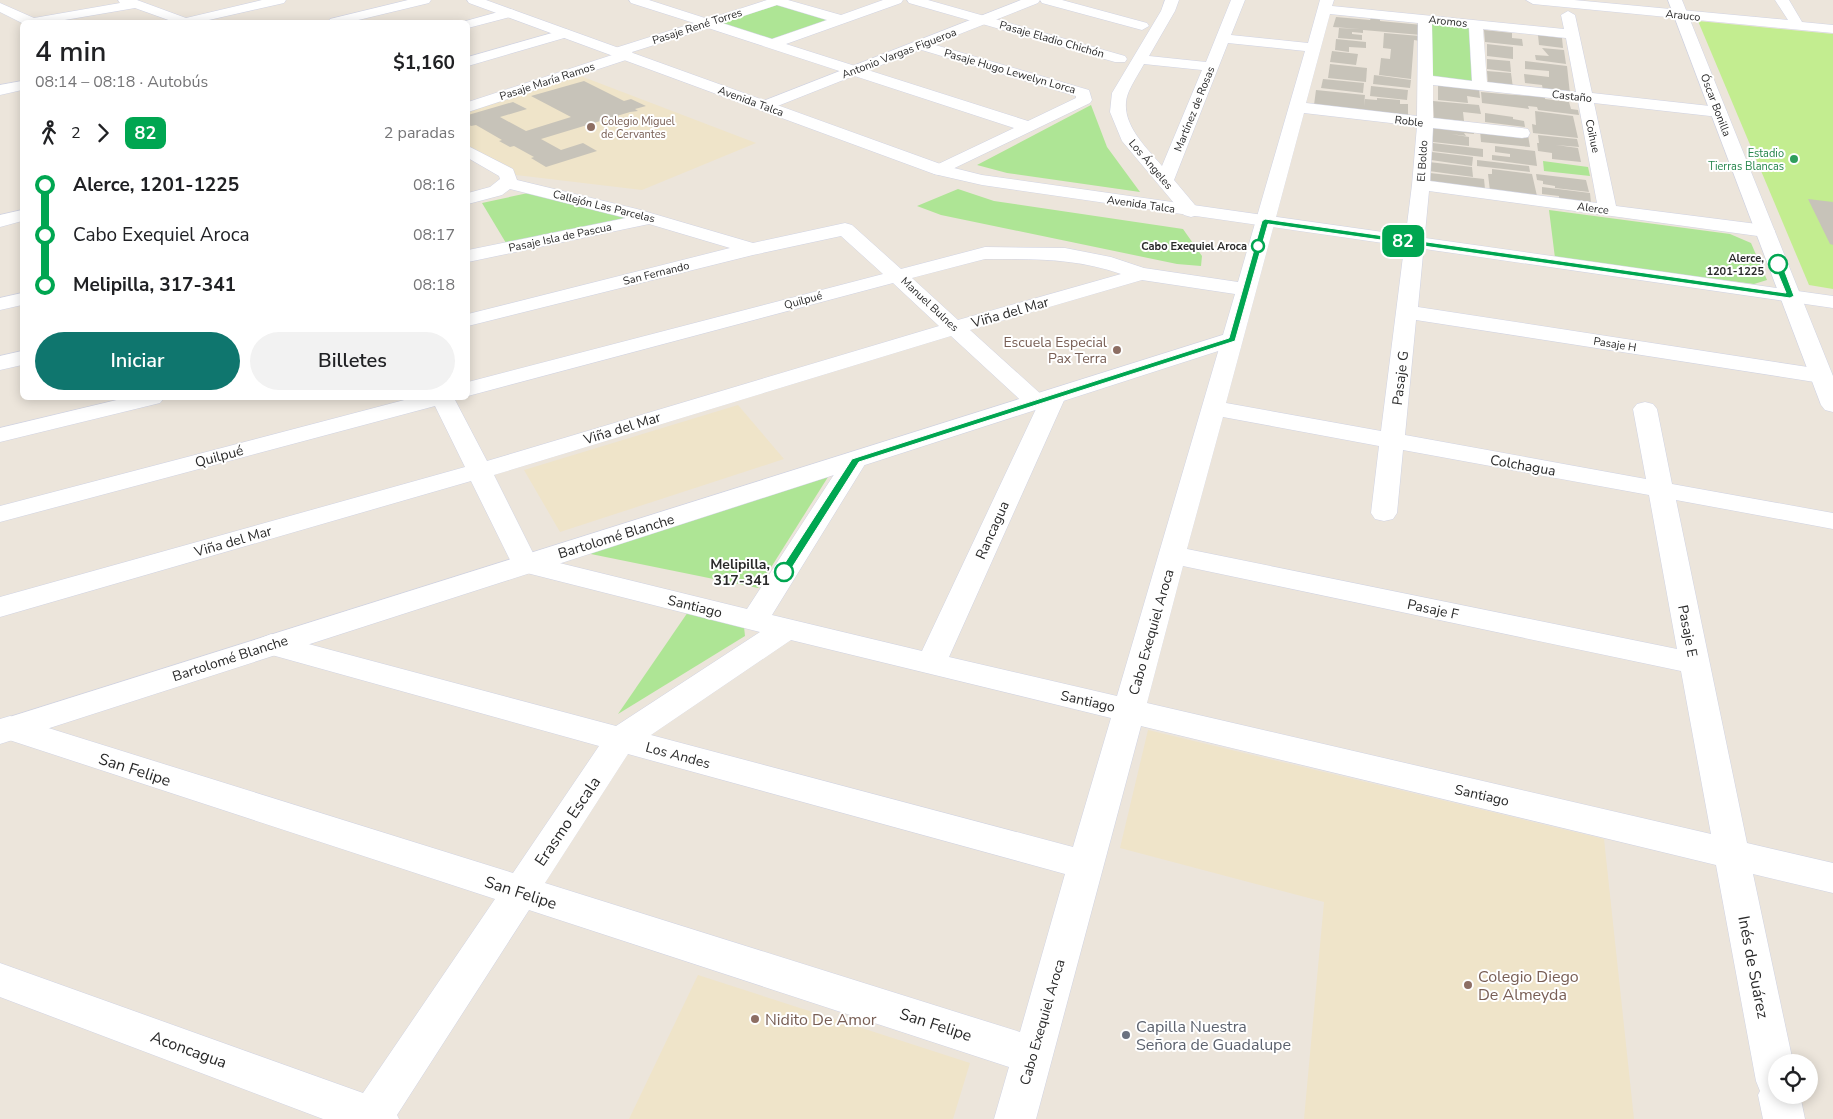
<!DOCTYPE html>
<html lang="es">
<head>
<meta charset="utf-8">
<style>
	:root { --surface:#fff; --page:#f2f2f2; --text:#202124; --muted:#757577; --accent:#0f766e }
	body { margin:0; font-family:"Nunito Sans",sans-serif; background:var(--page); color:var(--text); height:100vh; display:flex; flex-direction:column; font-size:19px; white-space:nowrap }
	* { box-sizing:border-box; margin:0 }
	p { font-size:16px; color:var(--muted) }
	.icon { flex:none; width:28px; height:28px; fill:none; stroke:currentColor; stroke-width:2; stroke-linecap:round; stroke-linejoin:round }
	.map { position:relative; flex:1; overflow:hidden }
	.drawer { position:absolute; left:20px; top:20px; width:450px; height:380px; display:flex; flex-direction:column; background:var(--surface); border-radius:8px; box-shadow:0 2px 12px #0003 }
	.drawer>* { flex:none }
	.badge { padding:0 10px; border-radius:8px; font-size:18px; line-height:32px }
	.buttons { position:absolute; left:1768px; top:1054px; display:grid; gap:10px }
	.buttons a { display:grid; place-items:center; width:50px; height:50px; border-radius:50%; background:var(--surface); box-shadow:0 2px 12px #0003; font-size:25px }
	.map>.badge { position:absolute; translate:-50% -50%; box-shadow:0 0 0 2px #fff }
	.legs { display:flex; align-items:center; gap:8px; height:55px; padding:0 15px; font-size:16px }
	.legs p { margin-inline-start:auto }
	.summary { display:flex; align-items:center; justify-content:space-between; height:85px; padding:0 15px }
	h1 { font-size:28px; font-weight:600; line-height:38px }
	.action { display:flex; gap:10px; margin-top:auto; padding:10px 15px }
	.action a { flex:1; height:58px; border-radius:30px; background:var(--accent); color:#fff; font-size:20px; font-weight:600; line-height:58px; text-align:center }
	.action a+a { background:var(--page); color:var(--text) }
	ul { padding:0 15px; list-style:none }
	li { display:flex; align-items:center; gap:18px; height:50px; font-size:19px }
	li i { display:grid; place-items:center; width:8px; height:100%; margin:0 6px; background:currentColor }
	li i::after { content:''; width:12px; height:12px; margin:-6px; border:4px solid; border-radius:50%; background:var(--surface) }
	li p { margin-inline-start:auto }
	li:first-child i { background:linear-gradient(#0000 50%,currentColor 0) }
	li:last-child i { background:linear-gradient(currentColor 50%,#0000 0) }
	.map>svg:first-child { display:block }
</style>
</head>
<body>
<div class="map">
<svg width="1833" height="1119" viewBox="0 0 1833 1119">
	<rect width="100%" height="100%" fill="#ece5db"/>
	<g fill="#efe4c9">
		<polygon points="578,75 756,143 642,190 516,175 468,147 468,111"/>
		<polygon points="738,405 784,459 560,532 524,470"/>
		<polygon points="1148,730 1604,839 1634,1119 1304,1119 1324,902 1120,848"/>
		<polygon points="698,975 970,1063 953,1119 629,1119"/>
	</g>
	<g fill="#aee595">
		<polygon points="777,3 831,20 772,40 718,22"/>
		<polygon points="1430,21 1471,25 1473,84 1427,79"/>
		<polygon points="1091,105 1107,147 1140,192 1007,173 977,165"/>
		<polygon points="1543,161 1588,167 1590,176 1544,171"/>
		<polygon points="958,189 994,201 1183,229 1202,256 1201,266 1177,264 941,215 917,206"/>
		<polygon points="528,193 633,218 506,243 482,203"/>
		<polygon points="1549,210 1730,234 1751,243 1767,280 1754,284 1555,258"/>
		<polygon points="828,477 758,588 581,552"/>
		<polygon points="688,612 744,627 745,636 618,714"/>
	</g>
	<polygon fill="#c3ed90" points="1698,21 1833,34 1833,289 1809,285"/>
	<g fill="#c7c3b9">
		<polygon points="1336,17 1370,20 1371,18 1380,19 1380,21 1422,25 1421,35 1363,30 1363,33 1352,32 1352,34 1362,35 1362,40 1338,38 1339,28 1360,29 1333,27"/>
		<polygon points="1484,30 1512,33 1512,38 1522,39 1523,46 1485,42"/>
		<polygon points="1384,33 1420,36 1420,41 1414,40 1411,79 1379,75 1381,58 1390,59 1391,49 1383,48"/>
		<polygon points="1538,35 1562,38 1563,48 1539,45"/>
		<polygon points="1336,39 1366,42 1366,48 1349,47 1349,52 1335,50"/>
		<polygon points="1487,44 1513,47 1513,59 1487,56"/>
		<polygon points="1542,48 1564,50 1566,64 1536,60 1535,55 1549,56"/>
		<polygon points="1332,51 1358,54 1356,65 1330,62"/>
		<polygon points="1487,59 1510,61 1511,72 1487,69"/>
		<polygon points="1525,61 1567,66 1570,94 1543,91 1542,85 1525,83 1524,74 1549,77 1549,71 1525,69"/>
		<polygon points="1330,64 1367,68 1366,82 1328,78"/>
		<polygon points="1487,71 1511,73 1513,88 1488,85"/>
		<polygon points="1374,75 1411,80 1410,88 1373,84"/>
		<polygon points="1323,79 1364,83 1363,93 1321,88"/>
		<polygon points="584,81 624,101 631,99 646,106 635,109 638,111 630,112 541,139 561,150 583,143 597,151 546,167 531,158 534,157 514,146 510,147 499,141 502,140 476,125 471,126 468,124 468,115 513,102 527,109 500,117 526,131 571,117 531,96"/>
		<polygon points="1438,84 1479,89 1480,98 1467,96 1468,103 1438,100"/>
		<polygon points="1371,86 1408,90 1407,100 1370,96"/>
		<polygon points="1316,90 1365,95 1364,106 1365,99 1377,100 1377,98 1400,100 1400,104 1408,104 1408,115 1314,105"/>
		<polygon points="1481,92 1502,94 1503,103 1502,94 1545,97 1545,99 1569,102 1571,109 1578,110 1579,115 1538,110 1537,107 1528,106 1529,109 1482,103"/>
		<polygon points="1433,101 1479,105 1481,114 1463,112 1464,121 1434,118"/>
		<polygon points="1535,111 1573,116 1578,138 1533,133 1532,124 1536,125"/>
		<polygon points="1485,113 1513,117 1513,119 1524,121 1525,127 1485,122"/>
		<polygon points="1433,124 1473,129 1474,134 1464,133 1466,136 1451,134 1469,137 1469,146 1433,142"/>
		<polygon points="1480,130 1528,135 1530,147 1481,142"/>
		<polygon points="1538,135 1577,139 1579,147 1556,145 1578,148 1581,162 1552,159 1552,153 1538,151 1537,143 1539,143"/>
		<polygon points="1433,143 1483,149 1483,157 1433,151"/>
		<polygon points="1495,146 1535,151 1537,166 1492,160 1492,155 1510,157 1510,154 1495,152"/>
		<polygon points="1432,152 1473,157 1472,166 1431,160"/>
		<polygon points="1477,160 1529,166 1530,172 1477,166"/>
		<polygon points="1429,162 1472,167 1473,177 1429,171"/>
		<polygon points="1492,169 1532,174 1537,196 1490,191 1488,174 1492,174"/>
		<polygon points="1430,173 1484,179 1485,189 1431,183"/>
		<polygon points="1536,174 1586,180 1589,192 1555,188 1555,186 1543,184 1543,181 1537,180"/>
		<polygon points="1542,187 1590,193 1591,203 1559,199 1559,196 1542,194"/>
		<polygon points="1808,199 1833,202 1833,245 1830,244"/>
	</g>
	<g fill="none" stroke-linecap="round" stroke-linejoin="round">
		<defs>
			<g id="minor">
				<polygon points="118,0 137,0 186,18 262,0 286,0 284,3 200,22 174,22 135,8 53,22 22,23 0,12 0,3 34,18 120,3"/>
				<polygon points="408,0 431,0 429,3 350,22 328,22 330,19"/>
				<path d="M629,0H649L708,19L767,0H788L841,15L883,0H903L901,3L786,44L1028,121L1076,98V96L915,48L913,45L915,42H925L1089,90L1092,100L1090,103L940,175L934,174L931,170L934,166L1014,128L708,28L632,52L634,55L632,58L468,112V102L612,55L610,52L612,49L694,23L631,3ZM777,5L827,20L772,39L722,23Z"/>
				<polygon points="907,0 928,0 1125,56 1127,59 1125,62 1115,62 909,3"/>
				<polygon points="1040,0 1062,0 1147,23 1149,26 1142,30 1042,3"/>
				<path d="M1165,0H1179L1175,11L1149,56L1206,62L1231,0H1245L1231,35L1308,43L1320,0H1334L1332,6L1564,29L1561,15L1568,11L1575,15L1592,93L1719,107L1725,109L1727,112L1725,115L1719,117L1594,103L1616,206L1765,225L1772,227L1775,231L1772,235L1765,237L1429,191L1418,307L1821,369L1829,371L1832,376L1829,381L1821,383L1416,320L1405,435L1646,479L1633,409L1637,404L1645,402L1653,404L1657,409L1672,484L1833,513V529L1676,500L1747,843L1833,863V893L1753,874L1793,1062H1776V1095H1800L1805,1119H1763L1758,1095L1760,1091L1756,1081L1716,865L1141,726L1036,1119H994L1009,1067L529,910L397,1115L399,1119H323L0,997V963L363,1093L495,899L0,737V719L10,716L513,873L599,746L261,652L256,645L261,638L271,634L616,726L760,632L515,570L471,481L0,617V597L465,467L435,406L0,522V506L412,398H454L487,461L939,326L893,283L468,396V382L883,274L841,236L753,255L468,326V314L730,248L649,224L468,262V250L626,218L510,189L502,195L468,204V193L490,187L500,179L499,176L468,158V146L513,169L517,180L637,209L753,243L845,223L852,225L901,269L985,247L1065,248L1111,257L1144,268L1238,282L1305,51L1228,43L1174,180L1200,211L1198,215L1191,217L1184,215L1122,141L1110,112L1112,93L1161,11ZM1330,14L1418,23L1417,116L1306,103ZM1432,24L1469,28L1472,81L1433,76ZM1483,29L1566,38L1576,92L1487,82ZM1144,64L1202,70L1162,166C1146,147 1116,120 1129,91C1133,82 1139,73 1144,64ZM1433,85L1578,101L1597,203L1430,181L1433,128L1522,138L1528,137L1530,133L1528,129L1522,128L1433,118ZM1304,113L1417,126L1412,185L1381,431L1226,403ZM985,259C1033,259 1075,258 1121,274L958,320L912,278ZM1142,280L1235,294L1117,696L949,657L1066,396L1062,391L1054,389L1046,391L1043,396L970,330ZM951,336L1028,407L1036,409L922,651L772,615L867,461L864,456L855,454L846,456L747,609L535,557L494,475ZM1223,417L1379,446L1371,513L1375,519L1384,521L1393,519L1397,513L1403,450L1649,495L1677,649L1187,549ZM1183,566L1681,671L1711,834L1147,703ZM791,640L1111,718L1073,847L651,735ZM628,754L1065,874L1020,1032L545,883Z"/>
				<polygon points="1526,0 1574,0 1788,20 1775,0 1789,0 1802,22 1833,25 1833,33 1533,4"/>
				<polygon points="509,9 514,10 516,13 514,16 468,28 468,22 462,22"/>
				<polygon points="566,29 573,33 571,36 468,66 468,57"/>
				<polygon points="22,81 22,90 0,95 0,85"/>
				<polygon points="22,210 22,221 0,227 0,215"/>
				<polygon points="22,293 22,305 0,310 0,298"/>
				<polygon points="22,351 22,365 0,370 0,356"/>
				<polygon points="125,398 164,398 160,403 0,442 0,428"/>
			</g>
			<g id="tertiary">
				<polygon points="1021,0 1040,0 1038,3 770,109 758,109 756,106 758,103"/>
				<polygon points="1668,0 1682,0 1833,376 1833,412 1825,410 1821,405"/>
				<polygon points="1232,332 1240,334 1243,339 1240,344 0,744 0,720"/>
			</g>
			<polygon id="secondary" points="467,0 486,0 946,166 982,175 1833,296 1833,308 982,185 934,174 469,3"/>
		</defs>
		<use href="#minor" stroke="#d0d3e3" stroke-width="1"/>
		<use href="#tertiary" stroke="#d0d3e3" stroke-width="1"/>
		<use href="#secondary" stroke="#d0d3e3" stroke-width="1"/>
		<use href="#minor" fill="#fff" fill-rule="evenodd"/>
		<use href="#tertiary" fill="#fff" fill-rule="evenodd"/>
		<use href="#secondary" fill="#fff" fill-rule="evenodd"/>
	</g>
	<polygon fill="#00a651" stroke="#fff" points="1265,219 1786,293 1774,264 1778,262 1782,264 1794,296 1790,298 1268,224 1235,341 859,462 788,574 781,574 779,572 852,459 1229,338 1262,221"/>
	<g fill="#8d6e63" stroke="#fff" stroke-width="2">
		<circle cx="591" cy="127" r="5"/>
		<circle cx="1117" cy="350" r="5"/>
		<circle cx="1468" cy="985" r="5"/>
		<circle cx="755" cy="1019" r="5"/>
	</g>
	<circle fill="#2e9e5b" stroke="#fff" stroke-width="2" cx="1794" cy="159" r="5"/>
	<g fill="#fff" stroke="#00a651" stroke-width="2.5">
		<circle cx="1258" cy="246" r="6"/>
		<circle cx="1778" cy="264" r="9"/>
		<circle cx="784" cy="572" r="9"/>
	</g>
	<circle fill="#6b7280" stroke="#fff" stroke-width="2" cx="1126" cy="1035" r="5"/>
	<g text-anchor="middle" stroke-width="4" stroke-linejoin="round" paint-order="stroke">
		<g font-size="11" fill="#2a2a2a" stroke="#fff">
			<text transform="translate(1683 15) rotate(6)" y="4">Arauco</text>
			<text transform="translate(1448 21) rotate(6)" y="4">Aromos</text>
			<text transform="translate(697 26) rotate(-18)" y="4">Pasaje René Torres</text>
			<text transform="translate(1052 39) rotate(16)" y="4">Pasaje Eladio Chichón</text>
			<text transform="translate(899 53) rotate(-21)" y="4">Antonio Vargas Figueroa</text>
			<text transform="translate(1010 71) rotate(16)" y="4">Pasaje Hugo Lewelyn Lorca</text>
			<text transform="translate(547 81) rotate(-18)" y="4">Pasaje María Ramos</text>
			<text transform="translate(1572 96) rotate(6)" y="4">Castaño</text>
			<text transform="translate(751 101) rotate(20)" y="4">Avenida Talca</text>
			<text transform="translate(1716 105) rotate(69)" y="4">Óscar Bonilla</text>
			<text transform="translate(1194 109) rotate(-68)" y="4">Martínez de Rosas</text>
			<text transform="translate(1409 121) rotate(7)" y="4">Roble</text>
			<text transform="translate(1593 136) rotate(78)" y="4">Coihue</text>
			<text transform="translate(1422 161) rotate(-86)" y="4">El Boldo</text>
			<text transform="translate(1151 164) rotate(50)" y="4">Los Ángeles</text>
			<text transform="translate(1141 204) rotate(8)" y="4">Avenida Talca</text>
			<text transform="translate(604 206) rotate(14)" y="4">Callejón Las Parcelas</text>
			<text transform="translate(1593 208) rotate(8)" y="4">Alerce</text>
			<text transform="translate(560 237) rotate(-12)" y="4">Pasaje Isla de Pascua</text>
			<text transform="translate(656 273) rotate(-14)" y="4">San Fernando</text>
			<text transform="translate(803 300) rotate(-15)" y="4">Quilpué</text>
			<text transform="translate(930 304) rotate(43)" y="4">Manuel Bulnes</text>
			<text transform="translate(1615 344) rotate(9)" y="4">Pasaje H</text>
		</g>
		<g font-size="11" fill="#785e54" stroke="#fff" text-anchor="start">
			<text x="601" y="125">Colegio Miguel<tspan x="601" dy="13">de Cervantes</tspan></text>
		</g>
		<g font-size="11" fill="#27864d" stroke="#fff" text-anchor="end">
			<text x="1784" y="157">Estadio<tspan x="1784" dy="13">Tierras Blancas</tspan></text>
		</g>
		<g font-size="11" font-weight="bold" fill="#2a2a2a" stroke="#fff" text-anchor="end">
			<text x="1247" y="250">Cabo Exequiel Aroca</text>
			<text x="1764" y="262">Alerce,<tspan x="1764" dy="13">1201-1225</tspan></text>
		</g>
		<g font-size="14" fill="#2a2a2a" stroke="#fff">
			<text transform="translate(1010 312) rotate(-16)" y="5">Viña del Mar</text>
			<text transform="translate(1400 378) rotate(-83)" y="5">Pasaje G</text>
			<text transform="translate(622 428) rotate(-17)" y="5">Viña del Mar</text>
			<text transform="translate(219 456) rotate(-15)" y="5">Quilpué</text>
			<text transform="translate(1523 465) rotate(10)" y="5">Colchagua</text>
			<text transform="translate(992 530) rotate(-66)" y="5">Rancagua</text>
			<text transform="translate(616 536) rotate(-17)" y="5">Bartolomé Blanche</text>
			<text transform="translate(233 541) rotate(-16)" y="5">Viña del Mar</text>
			<text transform="translate(695 606) rotate(14)" y="5">Santiago</text>
			<text transform="translate(1433 609) rotate(12)" y="5">Pasaje F</text>
			<text transform="translate(1688 631) rotate(79)" y="5">Pasaje E</text>
			<text transform="translate(1151 632) rotate(-74)" y="5">Cabo Exequiel Aroca</text>
			<text transform="translate(230 658) rotate(-18)" y="5">Bartolomé Blanche</text>
			<text transform="translate(1088 701) rotate(13)" y="5">Santiago</text>
			<text transform="translate(678 755) rotate(15)" y="5">Los Andes</text>
			<text transform="translate(1482 795) rotate(13)" y="5">Santiago</text>
			<text transform="translate(1042 1022) rotate(-74)" y="5">Cabo Exequiel Aroca</text>
		</g>
		<g font-size="14" fill="#785e54" stroke="#fff" text-anchor="end">
			<text x="1107" y="347">Escuela Especial<tspan x="1107" dy="16">Pax Terra</tspan></text>
		</g>
		<g font-size="14" font-weight="bold" fill="#2a2a2a" stroke="#fff" text-anchor="end">
			<text x="770" y="569">Melipilla,<tspan x="770" dy="16">317-341</tspan></text>
		</g>
		<g font-size="16" fill="#2a2a2a" stroke="#fff">
			<text transform="translate(135 769) rotate(18)" y="6">San Felipe</text>
			<text transform="translate(567 821) rotate(-56)" y="6">Erasmo Escala</text>
			<text transform="translate(521 892) rotate(18)" y="6">San Felipe</text>
			<text transform="translate(1754 967) rotate(79)" y="6">Inés de Suárez</text>
			<text transform="translate(936 1024) rotate(18)" y="6">San Felipe</text>
			<text transform="translate(189 1049) rotate(20)" y="6">Aconcagua</text>
		</g>
		<g font-size="16" fill="#785e54" stroke="#fff" text-anchor="start">
			<text x="1478" y="982">Colegio Diego<tspan x="1478" dy="18">De Almeyda</tspan></text>
			<text x="765" y="1025">Nidito De Amor</text>
		</g>
		<g font-size="16" fill="#5b616d" stroke="#fff" text-anchor="start">
			<text x="1136" y="1032">Capilla Nuestra<tspan x="1136" dy="18">Señora de Guadalupe</tspan></text>
		</g>
	</g>
</svg>
<div class="buttons">
<a><svg class="icon" aria-label="locate" viewBox="0 0 24 24"><circle cx="12" cy="12" r="6"/><path d="M12 2v4M12 18v4M2 12h4M18 12h4"/></svg></a>
</div>
<b class="badge" style="left:1403px;top:241px;background:#00a651;color:#fff">82</b>
<section class="drawer">
<div class="summary"><div><h1>4 min</h1><p>08:14 – 08:18 · Autobús</p></div><b>$1,160</b></div>
<div class="legs"><svg class="icon" aria-label="walk" viewBox="0 0 24 24"><circle cx="13" cy="4" r="2"/><path d="M13 8l-2 6 4 7M11 14l-3 7M7 12l3-4h3l4 4"/></svg>2<svg class="icon" aria-label="forward" viewBox="0 0 24 24"><path d="M9 5l7 7-7 7"/></svg><b class="badge" style="background:#00a651;color:#fff">82</b><p>2 paradas</p></div>
<ul>
<li><i style="color:#00a651"></i><b>Alerce, 1201-1225</b><p>08:16</p></li>
<li><i style="color:#00a651"></i><span>Cabo Exequiel Aroca</span><p>08:17</p></li>
<li><i style="color:#00a651"></i><b>Melipilla, 317-341</b><p>08:18</p></li>
</ul>
<div class="action"><a>Iniciar</a><a>Billetes</a></div>
</section>
</div>
</body>
</html>
